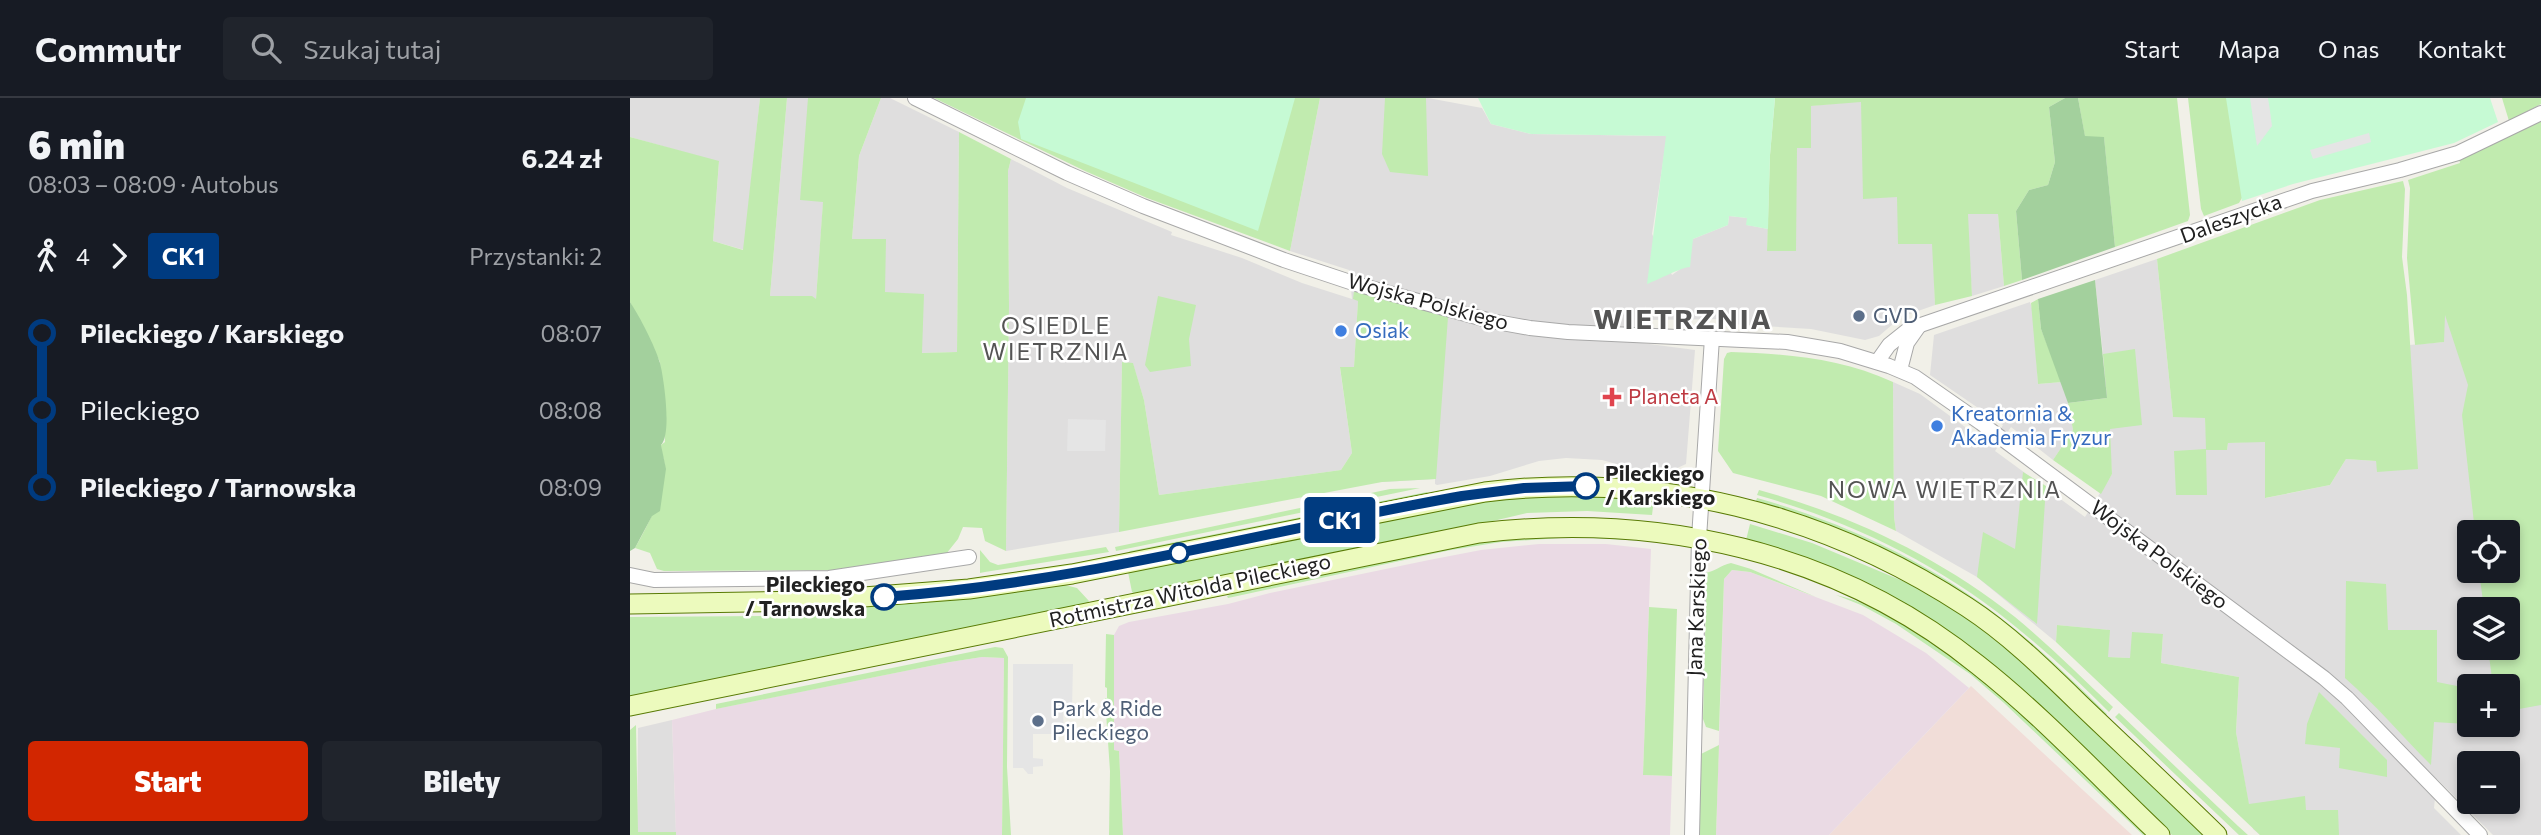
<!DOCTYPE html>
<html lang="pl">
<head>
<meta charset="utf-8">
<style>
	:root { --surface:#171b24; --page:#20242c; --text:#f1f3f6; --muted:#9ea1a6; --line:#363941; --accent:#d22600 }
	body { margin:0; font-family:Commissioner,sans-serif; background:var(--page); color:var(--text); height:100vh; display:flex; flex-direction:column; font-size:26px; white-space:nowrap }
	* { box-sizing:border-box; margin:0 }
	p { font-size:23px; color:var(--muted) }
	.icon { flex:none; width:38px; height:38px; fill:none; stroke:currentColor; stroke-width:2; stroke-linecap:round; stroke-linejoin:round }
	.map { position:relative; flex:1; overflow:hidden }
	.details { display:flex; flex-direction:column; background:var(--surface); width:630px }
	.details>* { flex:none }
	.badge { padding:0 14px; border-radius:5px; font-size:24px; line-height:46px }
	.controls { position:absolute; left:1827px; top:422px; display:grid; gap:14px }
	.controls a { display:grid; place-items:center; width:63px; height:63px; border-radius:7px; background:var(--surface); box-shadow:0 4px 10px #0003; font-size:35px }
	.map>.badge { position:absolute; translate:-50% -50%; box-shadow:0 0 0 4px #fff }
	.legs { display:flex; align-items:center; gap:10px; height:77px; padding:0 28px; font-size:23px }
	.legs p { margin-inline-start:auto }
	.overview { display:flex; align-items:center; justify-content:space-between; height:119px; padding:0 28px }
	h1 { font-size:38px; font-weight:800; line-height:52px }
	.action { display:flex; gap:14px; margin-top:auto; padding:14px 28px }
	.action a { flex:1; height:80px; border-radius:7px; background:var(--accent); color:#fff; font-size:28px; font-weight:800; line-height:80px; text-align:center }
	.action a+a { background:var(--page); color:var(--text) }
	ul { padding:0 28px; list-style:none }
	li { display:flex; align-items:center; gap:24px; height:77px; font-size:26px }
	li i { display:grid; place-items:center; width:10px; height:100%; margin:0 9px; background:currentColor }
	li i::after { content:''; width:18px; height:18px; margin:-9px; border:5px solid; border-radius:50%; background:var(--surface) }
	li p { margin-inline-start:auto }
	li:first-child i { background:linear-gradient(#0000 50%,currentColor 0) }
	li:last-child i { background:linear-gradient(currentColor 50%,#0000 0) }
	header { display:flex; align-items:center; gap:42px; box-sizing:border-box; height:98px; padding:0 35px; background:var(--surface); border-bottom:2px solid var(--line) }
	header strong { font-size:33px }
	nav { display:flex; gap:38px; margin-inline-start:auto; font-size:24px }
	.search { width:490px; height:63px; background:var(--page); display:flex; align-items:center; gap:18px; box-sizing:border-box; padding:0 24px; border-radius:7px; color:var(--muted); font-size:26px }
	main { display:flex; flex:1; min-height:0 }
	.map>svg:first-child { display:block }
</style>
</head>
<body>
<header>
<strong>Commutr</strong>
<div class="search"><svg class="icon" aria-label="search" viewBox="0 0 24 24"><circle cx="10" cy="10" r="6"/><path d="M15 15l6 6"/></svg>Szukaj tutaj</div>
<nav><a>Start</a><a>Mapa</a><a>O nas</a><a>Kontakt</a></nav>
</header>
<main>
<section class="details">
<div class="overview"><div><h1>6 min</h1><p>08:03 – 08:09 · Autobus</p></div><b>6.24 zł</b></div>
<div class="legs"><svg class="icon" aria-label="walk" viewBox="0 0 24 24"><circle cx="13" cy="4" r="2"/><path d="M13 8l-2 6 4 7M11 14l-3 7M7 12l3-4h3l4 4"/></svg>4<svg class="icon" aria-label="forward" viewBox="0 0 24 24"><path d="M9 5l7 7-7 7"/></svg><b class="badge" style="background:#003b80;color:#fff">CK1</b><p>Przystanki: 2</p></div>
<ul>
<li><i style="color:#003b80"></i><b>Pileckiego / Karskiego</b><p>08:07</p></li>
<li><i style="color:#003b80"></i><span>Pileckiego</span><p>08:08</p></li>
<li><i style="color:#003b80"></i><b>Pileckiego / Tarnowska</b><p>08:09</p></li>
</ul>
<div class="action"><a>Start</a><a>Bilety</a></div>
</section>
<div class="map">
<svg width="1911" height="737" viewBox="0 0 1911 737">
	<rect width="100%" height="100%" fill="#f1f0e8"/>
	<g fill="#dfdede" fill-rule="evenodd">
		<polygon points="0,0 130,0 114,152 83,143 89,64 0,39"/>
		<polygon points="157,0 201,0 186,201 140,198"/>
		<polygon points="251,0 260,0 329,34 327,254 291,255 222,141 229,58"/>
		<polygon points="690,0 798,0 852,10 861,26 901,36 1037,38 1022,136 1042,177 1053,169 1063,141 1098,127 1099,118 1117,120 1117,127 1138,131 1137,153 1167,50 1181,50 1180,8 1232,3 1268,99 1268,146 1303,145 1305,207 1271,219 1249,238 1235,242 1181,231 1100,226 1100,216 1093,216 1092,221 1016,222 1016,207 1012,245 1065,252 1056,366 1030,378 972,362 936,360 909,363 860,378 807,387 805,386 805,381 752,384 728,204 724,270 710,270 722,355 711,372 529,397 514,302 503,266 492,264 489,434 376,453 379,208 378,73 381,61 437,90 542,134 541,137 612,160 672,185 722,201 719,172 660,153"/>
		<polygon points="1368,115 1374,188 1342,198 1337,116"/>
		<path d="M1527,161L1543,319H1575L1577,351L1597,352L1598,345L1635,343L1636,400L1700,387L1716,361L1746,363L1748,374L1781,291L1779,247L1814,244V214L1854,288L1869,434H1839V472L1873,473L1911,538V737H1863L1807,681L1804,710L1831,737H1630L1623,731L1606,634L1609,579L1531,565L1533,536L1500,560L1477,559L1479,532L1427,527L1426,544L1347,479L1266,433L1264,419L1263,284L1290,296L1361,348L1373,327L1300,277L1304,237L1400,204L1403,213L1408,286L1432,284L1437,298L1443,332L1423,362L1381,329L1365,353L1455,419L1482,376L1473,256L1465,182ZM1839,511H1878V550H1839ZM1839,588H1878V626H1839ZM1839,665H1878V704H1839Z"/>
		<polygon points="42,622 46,734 7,734 8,630"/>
	</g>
	<polygon fill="#f1ddd8" points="1341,588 1454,693 1502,737 1199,737"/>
	<g fill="#eadae4">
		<polygon points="909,446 976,446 1021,451 1013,677 1042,678 1040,737 493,737 489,653 484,652 484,537 489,528 499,524 598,506 640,495 799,462 851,452"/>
		<polygon points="1102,472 1120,474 1233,517 1296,555 1339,590 1199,737 1086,737 1094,481"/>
		<polygon points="352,559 374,560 372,737 46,737 42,622 90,610 320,564"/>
	</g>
	<g fill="#c1ebaf">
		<path d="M130,0H157L140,198H182L186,201L193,104L170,102L178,0H251L229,58L222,141H256L255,194L294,196L292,255L327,254L329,34L381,61L378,73L379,208L376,453L355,443L352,430L333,429L328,441L316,456L218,472L34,473L27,471L20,455L5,450C18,427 31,402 35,374C36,365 31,356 31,347L35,344L30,264L0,204V39L89,63L83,143L113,152Z"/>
		<polygon points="304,0 690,0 660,153 517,100 455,73"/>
		<polygon points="755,0 796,0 798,78 760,74 752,56"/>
		<polygon points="1145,0 1435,0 1419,9 1425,64 1418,87 1399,92 1386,113 1392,182 1374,188 1368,116 1338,116 1342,198 1305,207 1302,146 1268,146 1267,99 1233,101 1231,4 1181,8 1181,50 1167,50 1166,153 1137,153 1140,57"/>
		<polygon points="1448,0 1547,0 1560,117 1558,123 1485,149 1474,40 1455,39"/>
		<polygon points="1558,0 1599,0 1613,98 1609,105 1574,118 1571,111"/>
		<polygon points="1872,0 1911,0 1911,6 1879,23"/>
		<polygon points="1911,19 1911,607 1878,613 1878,588 1863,588 1858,550 1878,550 1878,511 1854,511 1849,473 1878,472 1878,434 1845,434 1832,317 1838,287 1815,217 1814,244 1785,247 1777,160 1780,90 1778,82 1830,65 1829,61"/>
		<polygon points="1773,83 1775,91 1772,159 1777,197 1788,371 1747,374 1746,363 1716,361 1700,387 1635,400 1635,344 1598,345 1597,352 1576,352 1577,397 1546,397 1544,353 1576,351 1575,320 1543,319 1527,161 1690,102"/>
		<polygon points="724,193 818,219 806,381 752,384 489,434 492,264 503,265 514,302 529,397 711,372 722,355 710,269 724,269 728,203 723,201"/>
		<polygon points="528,198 566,207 559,241 561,268 520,274 515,267"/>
		<polygon points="1408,201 1411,231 1432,284 1408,286 1401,205"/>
		<polygon points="1505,251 1512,327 1480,331 1482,376 1471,396 1423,362 1443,332 1438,305 1477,300 1473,256"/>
		<path d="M1101,254C1158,256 1210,260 1263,284L1264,419L1266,433L1191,398L1103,375L1088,353L1094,261L1097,255Z"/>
		<polygon points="1393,374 1416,388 1407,526 1347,479 1353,434 1385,451"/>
		<polygon points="790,390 486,453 485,449 760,391"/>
		<path d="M1129,392C1221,417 1309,459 1385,519C1419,547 1451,579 1483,609L1479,614C1451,586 1423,559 1392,534C1315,469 1224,424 1127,397Z"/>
		<polygon points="797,394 798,396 496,457 500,453"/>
		<polygon points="902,397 1024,401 1022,417 957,413 897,415 842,428 505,496 502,494 498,474 812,410"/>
		<path d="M1127,400C1223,427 1314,471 1391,536C1421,561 1449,589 1477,616L1475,618L1254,452L1184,422L1126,403Z"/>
		<polygon points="1120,426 1182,445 1280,486 1298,495 1340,522 1400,570 1576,737 1542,737 1378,583 1116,442"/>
		<polygon points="954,435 1015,443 945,439 871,444 821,452 598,500 597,498 613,491 849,443"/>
		<polygon points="476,449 479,454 355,474 350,475 350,452 360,464 368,467"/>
		<path d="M1101,465L1121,471L1186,499L1120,474L1102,472L1094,481L1089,633L1076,629L1073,621L1076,500L1074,494L1075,475C1084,474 1091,467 1101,465Z"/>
		<path d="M1716,483L1756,486L1758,532H1807V584L1837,590L1838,600L1835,601L1837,626L1804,624L1801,667C1772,638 1746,607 1715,580Z"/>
		<polygon points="431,486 447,490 459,503 457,506 0,599 0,519 132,518 173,512 301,503"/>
		<path d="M1206,497C1230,502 1248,513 1270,524C1365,577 1440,663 1518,737H1513L1374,605L1340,576L1266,526L1231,507Z"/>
		<polygon points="1019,509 1047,511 1042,678 1013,677"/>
		<polygon points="1427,527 1480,532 1478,559 1500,560 1502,534 1533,536 1531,565 1609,579 1606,634 1619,706 1675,698 1676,712 1708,712 1709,737 1630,737 1426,544"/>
		<polygon points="476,536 484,537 484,652 489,653 493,737 479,737 480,673 475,600 477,600 477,590 475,589"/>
		<polygon points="365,549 373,550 378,559 377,669 381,737 372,737 374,560 352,559 320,564 86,611 86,606"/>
		<polygon points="1689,594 1757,662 1757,679 1709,670 1710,650 1675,646 1677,626"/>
		<polygon points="1489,615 1608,728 1618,737 1609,737 1485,619"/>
		<polygon points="6,627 8,734 46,734 46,737 0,737 0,632"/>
		<polygon points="1089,647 1086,737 1069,737 1071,656"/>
	</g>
	<g fill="#a3d09d">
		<polygon points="1435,0 1448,0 1455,38 1474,39 1485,149 1392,182 1386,113 1399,92 1418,87 1425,64 1419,9"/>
		<polygon points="1465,182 1477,300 1438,305 1411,231 1408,201"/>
		<path d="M0,204C10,219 25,248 30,265C34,281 42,336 31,347L36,371L30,413L22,418L5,450L0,453Z"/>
	</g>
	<g fill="#c6fad4">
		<polygon points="396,0 665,0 628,133 391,41 388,24"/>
		<path d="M848,0H1145L1140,57L1138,131L1116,127L1117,120L1099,118L1098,127L1063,141L1060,169C1052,169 1028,182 1017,186L1036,38L901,36L861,26Z"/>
		<polygon points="1596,0 1860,0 1868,24 1824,45 1663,86 1612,103"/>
	</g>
	<g fill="#e5e5e5">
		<polygon points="1620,0 1638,0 1640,13 1642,28 1627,48"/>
		<polygon points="1739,35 1741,44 1683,61 1680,52"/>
		<polygon points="438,321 476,322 475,353 437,353"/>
		<polygon points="383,566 443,566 442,611 433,612 434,636 403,636 403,660 413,661 413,668 403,669 403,676 398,676 393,670 383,670"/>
	</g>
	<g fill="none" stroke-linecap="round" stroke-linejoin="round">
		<defs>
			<g id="minor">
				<polyline points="285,0 437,75 513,108 654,162 726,186 861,223 900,230 938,234 1157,244 1210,253 1259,268 1285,279 1351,325 1694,580 1717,600 1850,737"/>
				<polyline points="1247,264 1259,247 1279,231 1682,93 1770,72 1828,55 1911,15"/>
				<polyline points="1270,272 1277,245 1289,228"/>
				<polyline points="0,477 24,482 199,480 339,459"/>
				<polyline points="1062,737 1069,440 1082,240"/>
			</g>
			<g id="secondary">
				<path d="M0,506L181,503L339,491L442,476L855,394C1026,373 1194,415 1337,509C1380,537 1417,574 1453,609C1498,652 1543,694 1587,737"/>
				<path d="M0,608L849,435C1027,414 1206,452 1348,567C1413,618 1470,680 1530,737"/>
			</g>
		</defs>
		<use href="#minor" stroke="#a8a8a8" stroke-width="16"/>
		<use href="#secondary" stroke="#597b05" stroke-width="21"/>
		<use href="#minor" stroke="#fff" stroke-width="14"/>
		<use href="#secondary" stroke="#ecfabd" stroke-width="19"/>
	</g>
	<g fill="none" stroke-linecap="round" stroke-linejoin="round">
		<defs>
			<path id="line-1" d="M254,499C450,485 639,432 832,398L894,390L956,388"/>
		</defs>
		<use href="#line-1" stroke="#fff" stroke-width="16"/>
		<use href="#line-1" stroke="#003b80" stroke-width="10"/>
	</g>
	<g fill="#5c6f8a" stroke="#fff" stroke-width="2.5">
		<circle cx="1229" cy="218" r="7"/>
		<circle cx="408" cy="623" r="7"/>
	</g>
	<g fill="#3f7fe0" stroke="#fff" stroke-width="2.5">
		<circle cx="711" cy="233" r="7"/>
		<circle cx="1307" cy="328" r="7"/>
	</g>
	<path fill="#e0444e" stroke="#fff" stroke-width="2.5" d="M978.5 288.5h7v7h7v7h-7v7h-7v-7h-7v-7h7z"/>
	<g fill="#fff" stroke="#003b80" stroke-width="3.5">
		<circle cx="956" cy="388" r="12"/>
		<circle cx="549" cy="455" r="9"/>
		<circle cx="254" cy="499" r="12"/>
	</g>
	<g text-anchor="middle" stroke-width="5" stroke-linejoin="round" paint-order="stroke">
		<g font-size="21" fill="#212121" stroke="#fff">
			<text transform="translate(1601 121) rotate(-20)" y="7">Daleszycka</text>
			<text transform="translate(798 204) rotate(15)" y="7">Wojska Polskiego</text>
			<text transform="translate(1529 457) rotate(37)" y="7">Wojska Polskiego</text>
			<text transform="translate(560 493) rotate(-12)" y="7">Rotmistrza Witolda Pileckiego</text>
			<text transform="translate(1067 509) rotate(-88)" y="7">Jana Karskiego</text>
		</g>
		<g font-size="21" fill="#4e5e75" stroke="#fff" text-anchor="start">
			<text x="1243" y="225">GVD</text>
			<text x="422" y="618">Park &amp; Ride<tspan x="422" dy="24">Pileckiego</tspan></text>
		</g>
		<g font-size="21" fill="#366cbe" stroke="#fff" text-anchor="start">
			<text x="725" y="240">Osiak</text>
			<text x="1321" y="323">Kreatornia &amp;<tspan x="1321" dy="24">Akademia Fryzur</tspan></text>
		</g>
		<g font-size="21" fill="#be3a42" stroke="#fff" text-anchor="start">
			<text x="998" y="306">Planeta A</text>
		</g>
		<g font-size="21" font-weight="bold" fill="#212121" stroke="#fff" text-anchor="start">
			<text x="975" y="383">Pileckiego<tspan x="975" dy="24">/ Karskiego</tspan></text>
			<text x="235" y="494" text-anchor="end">Pileckiego<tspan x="235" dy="24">/ Tarnowska</tspan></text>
		</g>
		<g font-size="23" letter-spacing="2" fill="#545454" stroke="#fff">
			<text x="426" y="236">OSIEDLE<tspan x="426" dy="26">WIETRZNIA</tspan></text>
			<text x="1315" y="400">NOWA WIETRZNIA</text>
		</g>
		<g font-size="28" font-weight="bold" letter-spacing="2" fill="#545454" stroke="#fff">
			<text x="1053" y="231">WIETRZNIA</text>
		</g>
	</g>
</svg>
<div class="controls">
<a><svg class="icon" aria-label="locate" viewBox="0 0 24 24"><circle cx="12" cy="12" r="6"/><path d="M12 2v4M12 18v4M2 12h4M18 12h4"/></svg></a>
<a><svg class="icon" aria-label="layers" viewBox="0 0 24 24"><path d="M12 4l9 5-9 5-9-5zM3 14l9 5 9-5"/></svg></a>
<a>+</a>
<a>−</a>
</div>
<b class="badge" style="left:710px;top:422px;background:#003b80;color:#fff">CK1</b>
</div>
</main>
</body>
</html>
